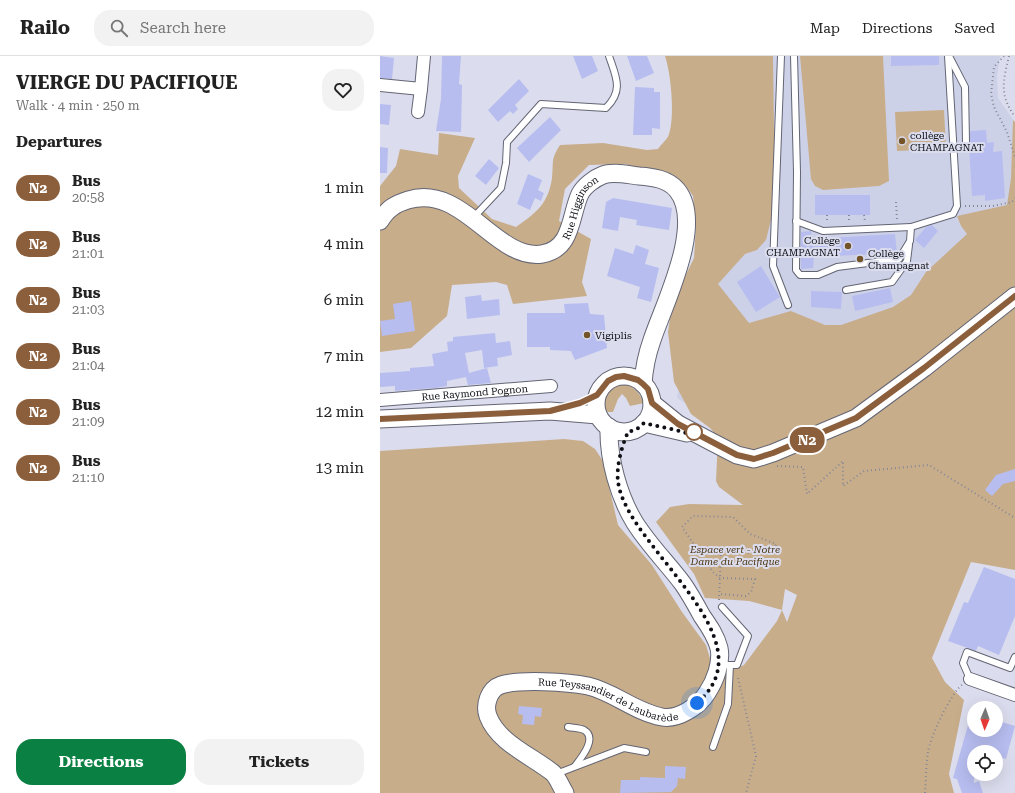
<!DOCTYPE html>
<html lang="en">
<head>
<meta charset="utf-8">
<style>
	:root { --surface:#fff; --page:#f2f2f2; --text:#222; --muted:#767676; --line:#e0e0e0; --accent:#0b8043 }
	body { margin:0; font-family:"Roboto Serif",serif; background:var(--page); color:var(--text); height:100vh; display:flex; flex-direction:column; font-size:15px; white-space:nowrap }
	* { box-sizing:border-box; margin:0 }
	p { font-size:13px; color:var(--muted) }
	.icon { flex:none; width:22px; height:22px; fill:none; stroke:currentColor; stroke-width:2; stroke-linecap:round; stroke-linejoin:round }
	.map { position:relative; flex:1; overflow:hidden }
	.panel { display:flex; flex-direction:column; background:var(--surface); width:380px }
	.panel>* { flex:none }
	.badge { padding:0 8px; border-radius:13px; font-size:14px; line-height:26px }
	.needle { width:26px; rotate:182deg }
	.buttons { position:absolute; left:587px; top:645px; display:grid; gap:8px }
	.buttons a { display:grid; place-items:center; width:36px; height:36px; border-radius:50%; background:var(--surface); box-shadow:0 4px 16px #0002; font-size:20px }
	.you { position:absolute; width:20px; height:20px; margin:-10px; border:3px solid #fff; border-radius:50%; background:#1a73e8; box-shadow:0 0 0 6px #1a73e833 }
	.map>.badge { position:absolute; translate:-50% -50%; box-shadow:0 0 0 2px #fff }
	h2 { padding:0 16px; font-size:15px; line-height:36px }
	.round { display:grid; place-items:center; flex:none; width:42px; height:42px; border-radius:16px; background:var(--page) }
	.overview { display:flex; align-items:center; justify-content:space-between; height:68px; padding:0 16px }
	h1 { font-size:19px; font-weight:700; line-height:30px }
	.primary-button { display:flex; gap:8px; margin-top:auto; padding:8px 16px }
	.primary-button a { flex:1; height:46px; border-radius:16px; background:var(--accent); color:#fff; font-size:16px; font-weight:700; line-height:46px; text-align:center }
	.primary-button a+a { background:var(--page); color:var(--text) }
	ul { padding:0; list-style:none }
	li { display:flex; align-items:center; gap:12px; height:56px; padding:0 16px }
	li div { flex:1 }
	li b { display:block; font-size:15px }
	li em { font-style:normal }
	li .badge { min-width:44px; font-weight:700; text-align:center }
	header { display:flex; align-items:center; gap:24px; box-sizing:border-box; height:56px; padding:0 20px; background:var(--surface); border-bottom:1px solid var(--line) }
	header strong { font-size:19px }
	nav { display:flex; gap:22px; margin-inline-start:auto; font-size:14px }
	.search { width:280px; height:36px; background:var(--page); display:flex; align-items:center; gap:10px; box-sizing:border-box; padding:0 14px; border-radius:16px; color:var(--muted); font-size:15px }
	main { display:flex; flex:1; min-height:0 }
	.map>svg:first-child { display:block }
</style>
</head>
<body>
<header>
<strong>Railo</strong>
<div class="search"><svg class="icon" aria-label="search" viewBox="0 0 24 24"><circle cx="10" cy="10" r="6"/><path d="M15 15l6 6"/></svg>Search here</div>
<nav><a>Map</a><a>Directions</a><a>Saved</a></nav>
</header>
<main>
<section class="panel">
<div class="overview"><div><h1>VIERGE DU PACIFIQUE</h1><p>Walk · 4 min · 250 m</p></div><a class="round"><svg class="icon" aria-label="heart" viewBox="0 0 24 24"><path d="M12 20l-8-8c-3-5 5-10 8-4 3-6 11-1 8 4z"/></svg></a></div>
<h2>Departures</h2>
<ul>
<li><span class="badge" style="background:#8b5e3c;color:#fff">N2</span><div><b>Bus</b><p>20:58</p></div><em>1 min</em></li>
<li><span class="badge" style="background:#8b5e3c;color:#fff">N2</span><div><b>Bus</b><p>21:01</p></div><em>4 min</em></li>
<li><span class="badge" style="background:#8b5e3c;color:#fff">N2</span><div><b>Bus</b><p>21:03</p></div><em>6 min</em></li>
<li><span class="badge" style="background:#8b5e3c;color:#fff">N2</span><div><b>Bus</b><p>21:04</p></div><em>7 min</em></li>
<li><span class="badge" style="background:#8b5e3c;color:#fff">N2</span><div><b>Bus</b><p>21:09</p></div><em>12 min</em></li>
<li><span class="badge" style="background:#8b5e3c;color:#fff">N2</span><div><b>Bus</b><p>21:10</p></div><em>13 min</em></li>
</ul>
<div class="primary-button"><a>Directions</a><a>Tickets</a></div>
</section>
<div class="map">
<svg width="635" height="737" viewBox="0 0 635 737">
	<rect width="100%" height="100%" fill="#dbddee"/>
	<polygon fill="#cdd1e8" points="302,0 620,0 617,21 618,42 635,66 635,213 324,359 297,342 319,215 328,193"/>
	<g fill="#c8ad8b" fill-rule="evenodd">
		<path d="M285,0H393L395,148L386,184L377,194L365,198L338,228L369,267L411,255L445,269H461L513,251L531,239L546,216L587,178L581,170L577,160L627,149L631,122L633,64L635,66V514L591,506L552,602L565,626L584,644L569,718L574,737H0V395L184,383L203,385L215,393L223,405L238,469L272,509L302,556L326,589L332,609C343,613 352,615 364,609L397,565L402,554L369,545L325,542L314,518L276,466L290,451L309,448L363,449L339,431L336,425L338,381L330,372L311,358L294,326L288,276L292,247L314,202L316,169L313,140L305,129L277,117L245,108L209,109L185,133L179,165L211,183L202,226L207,240L133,248L127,229L116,226L72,229L67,260L31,292L0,296V130L16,110L20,93L58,99L59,77L95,82L78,120L79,132L112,163L136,171C157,156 168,148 172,122C174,105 170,105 180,89L223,87L267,94L278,93C281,88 288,83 289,78C295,59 291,18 285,0ZM405,533L417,539L407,566L402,554Z"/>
		<polygon points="420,0 503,0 509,125 499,130 443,134 435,130 431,123"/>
		<polygon points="564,54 566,93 517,95 515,56"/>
		<path d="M247,328C256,333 260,338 264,347L250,350L246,342L242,338L238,343L233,356H228L222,351C225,333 229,329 247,328Z"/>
	</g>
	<g fill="#b7bdef">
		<polygon points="0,0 14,2 12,23 0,22"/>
		<polygon points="62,0 81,0 79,28 82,29 81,76 56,75 61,43"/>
		<polygon points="193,0 212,0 218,15 202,23"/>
		<polygon points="247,0 267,0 274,17 256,25"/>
		<polygon points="511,0 559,0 559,9 511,10"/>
		<polygon points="139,23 149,35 135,49 138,53 133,58 130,55 118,66 108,54"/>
		<polygon points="255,31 274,32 274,36 280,36 280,73 272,72 272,79 253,79"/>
		<polygon points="0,48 11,49 9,69 0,68"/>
		<polygon points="170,61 181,74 149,106 137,92"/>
		<polygon points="606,74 607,87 614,86 613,96 622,95 625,142 605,145 605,139 592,140 589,90 590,86 590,75"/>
		<polygon points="0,91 8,92 7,117 0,117"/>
		<polygon points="109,103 119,112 106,129 95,120"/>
		<polygon points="148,118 162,124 158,134 164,137 161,145 155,142 150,154 137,148"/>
		<rect x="435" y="139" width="55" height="20"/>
		<polygon points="233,142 292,152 289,174 256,169 257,164 240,161 238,175 222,172 226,146"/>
		<polygon points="552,169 558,175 544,192 535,184 546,171"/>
		<polygon points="431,175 432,183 515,178 517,197 434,201 433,212 421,213 421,176"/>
		<polygon points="256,189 269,194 265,208 279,212 271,246 257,242 260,231 227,220 235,192 253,198"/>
		<polygon points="381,210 400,241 376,256 357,226"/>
		<polygon points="510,232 513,246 475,255 472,240"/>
		<polygon points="431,235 462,236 461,253 431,251"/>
		<polygon points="101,239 102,245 119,243 120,259 87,263 85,241"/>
		<polygon points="31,245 35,275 2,280 0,265 15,263 13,248"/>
		<polygon points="208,247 210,258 224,259 227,292 195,304 191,295 170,294 170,291 147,291 147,257 185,257 184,248"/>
		<polygon points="115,277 116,287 130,285 132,299 117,302 118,310 104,312 102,294 85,297 89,317 107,312 111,327 88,329 86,321 67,325 67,330 56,332 15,335 15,330 0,331 0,317 30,315 30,312 54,310 52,298 68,295 67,286 73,285 73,281"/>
		<polygon points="635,413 635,425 623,428 612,440 605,434 616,419"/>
		<polygon points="604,511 635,523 635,560 619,599 598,590 596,595 568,585 584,546 588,547"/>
		<polygon points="139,650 162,652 161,661 155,660 154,669 142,668 143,659 138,658"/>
		<polygon points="592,655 594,656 594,674 619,674 622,666 635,670 626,703 616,700 616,696 594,696 594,727 599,725 603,737 582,737 577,723 573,722"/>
		<polygon points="285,710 306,711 305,723 298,722 297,730 291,736 240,737 241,724 260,724 260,721 285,722"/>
	</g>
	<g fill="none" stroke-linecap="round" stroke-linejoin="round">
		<defs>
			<g id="lane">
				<polyline points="401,0 393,210 408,249"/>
				<polyline points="414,0 417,116 416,214 420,219 438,219 457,211 519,203 530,185 531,171 573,158 577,150 568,0"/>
				<polyline points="569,0 585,31 586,86"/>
				<path d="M93,162L121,132L126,107L127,86L161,48L226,52C244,34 236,21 229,0"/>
				<polyline points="416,165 443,175 531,171"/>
				<polyline points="466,234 512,226 527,205 529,189"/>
				<polyline points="340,609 357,609 368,580 342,551"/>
				<polyline points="590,623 583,607 587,596 630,612 635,601"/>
				<path d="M188,671C193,672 200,672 204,674C218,682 201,702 195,710"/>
				<polyline points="333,691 348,648 350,609"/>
				<polyline points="176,718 244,692 266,696"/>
			</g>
			<g id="street">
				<polyline points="0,29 41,33 44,0"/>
				<polyline points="38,56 41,33"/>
				<path id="s1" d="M0,344L171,330"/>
				<polyline points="590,623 635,639"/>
			</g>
			<g id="secondary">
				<path id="s2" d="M0,165C7,153 15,148 28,144C83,127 116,205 162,198C193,193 190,159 200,138C204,130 215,122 223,119C233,115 249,119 259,120C273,121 288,123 297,134C325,168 284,248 272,284C267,298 264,312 263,328"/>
				<circle cx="244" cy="348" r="28"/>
				<polyline points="272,347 298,368 330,385 357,399 374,403 393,397 476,362 544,312 635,240"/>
				<polyline points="0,363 170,355 218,359"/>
				<polyline points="264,367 307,377"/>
				<path id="s3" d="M185,737C181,731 178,722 173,717C152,700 118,687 108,660C104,649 109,633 121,629C140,623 188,626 208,630C234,636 255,656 282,661C298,664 319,650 327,637C335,625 342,607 339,592C336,580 329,570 322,560C316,549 310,538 303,528C288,508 269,489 255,467C239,441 228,403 229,371"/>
			</g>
		</defs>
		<use href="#lane" stroke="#636573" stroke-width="8"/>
		<use href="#street" stroke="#636573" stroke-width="14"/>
		<use href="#secondary" stroke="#636573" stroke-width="19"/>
		<g stroke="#878895" stroke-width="2" stroke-dasharray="1 3" stroke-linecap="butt">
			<polyline points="624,0 614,11 611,38 614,51 627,76 635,101"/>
			<path d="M629,0C623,26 619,38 635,61"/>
			<polyline points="516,146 517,164"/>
			<polyline points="585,150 613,150 632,146 635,142"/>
			<polyline points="447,159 447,167"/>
			<polyline points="469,159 469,166"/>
			<polyline points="484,159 485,165"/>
			<polyline points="397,410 423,411 427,438 463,405 463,430 484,415 549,409 635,462"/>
			<polyline points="339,544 341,495 371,497 393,496 396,488 370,478 353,461 313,460 302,471 333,516 340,522 375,523 371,536 366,540 339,538"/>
			<polyline points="358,622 376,700 366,737"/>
			<path d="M545,737C546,724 546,709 548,696C550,682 570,638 582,629"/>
		</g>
		<use href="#lane" stroke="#fff" stroke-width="6"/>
		<use href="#street" stroke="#fff" stroke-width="12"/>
		<use href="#secondary" stroke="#fff" stroke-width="17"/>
	</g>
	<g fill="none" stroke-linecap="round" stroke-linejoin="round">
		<defs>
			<polyline id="line" points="0,363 170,355 200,347 217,339 228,325 236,321 244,320 258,324 263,328 268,333 272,347 298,368 357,399 374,403 393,397 476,362 544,312 635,240"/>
		</defs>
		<use href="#line" stroke="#fff" stroke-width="9"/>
		<use href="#line" stroke="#8b5e3c" stroke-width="6"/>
		<path stroke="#0f1016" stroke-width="4" stroke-dasharray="0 7.2" d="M314,376L315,380L300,375L264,367L257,373L248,376C242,389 236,411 238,425C245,491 393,582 317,647"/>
	</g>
	<g fill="#735429" stroke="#dbddee" stroke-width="1.5">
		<circle cx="522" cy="85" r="4"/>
		<circle cx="468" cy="190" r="4"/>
		<circle cx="480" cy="203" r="4"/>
		<circle cx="207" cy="279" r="4"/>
	</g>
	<circle fill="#fff" stroke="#8b5e3c" stroke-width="2" cx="314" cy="376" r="8"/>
	<g text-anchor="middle" stroke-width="4" stroke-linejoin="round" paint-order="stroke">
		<g font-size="10" fill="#0f1016" stroke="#dbddee" text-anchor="start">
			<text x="530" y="83">collège<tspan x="530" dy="12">CHAMPAGNAT</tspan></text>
			<text x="460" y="188" text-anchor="end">Collège<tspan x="460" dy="12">CHAMPAGNAT</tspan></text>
			<text x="488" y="201">Collège<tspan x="488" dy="12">Champagnat</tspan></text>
			<text x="215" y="283">Vigiplis</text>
		</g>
		<g font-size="10" fill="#0f1016" stroke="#dbddee">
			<text dy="4" stroke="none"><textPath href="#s2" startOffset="250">Rue Higginson</textPath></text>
			<text dy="4" stroke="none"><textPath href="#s1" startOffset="95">Rue Raymond Pognon</textPath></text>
			<text dy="4" stroke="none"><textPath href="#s3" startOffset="259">Rue Teyssandier de Laubarède</textPath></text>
		</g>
		<g font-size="10" font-style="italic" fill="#4b330f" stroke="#dbddee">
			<text x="355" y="497">Espace vert - Notre<tspan x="355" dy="12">Dame du Pacifique</tspan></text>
		</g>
	</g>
</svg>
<div class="buttons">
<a><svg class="needle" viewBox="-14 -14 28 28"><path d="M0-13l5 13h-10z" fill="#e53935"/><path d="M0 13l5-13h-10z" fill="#767676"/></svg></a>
<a><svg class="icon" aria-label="locate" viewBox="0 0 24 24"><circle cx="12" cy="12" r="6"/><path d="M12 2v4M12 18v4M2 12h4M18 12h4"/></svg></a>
</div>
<div class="you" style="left:317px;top:647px"></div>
<b class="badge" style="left:427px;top:384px;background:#8b5e3c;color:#fff">N2</b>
</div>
</main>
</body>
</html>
